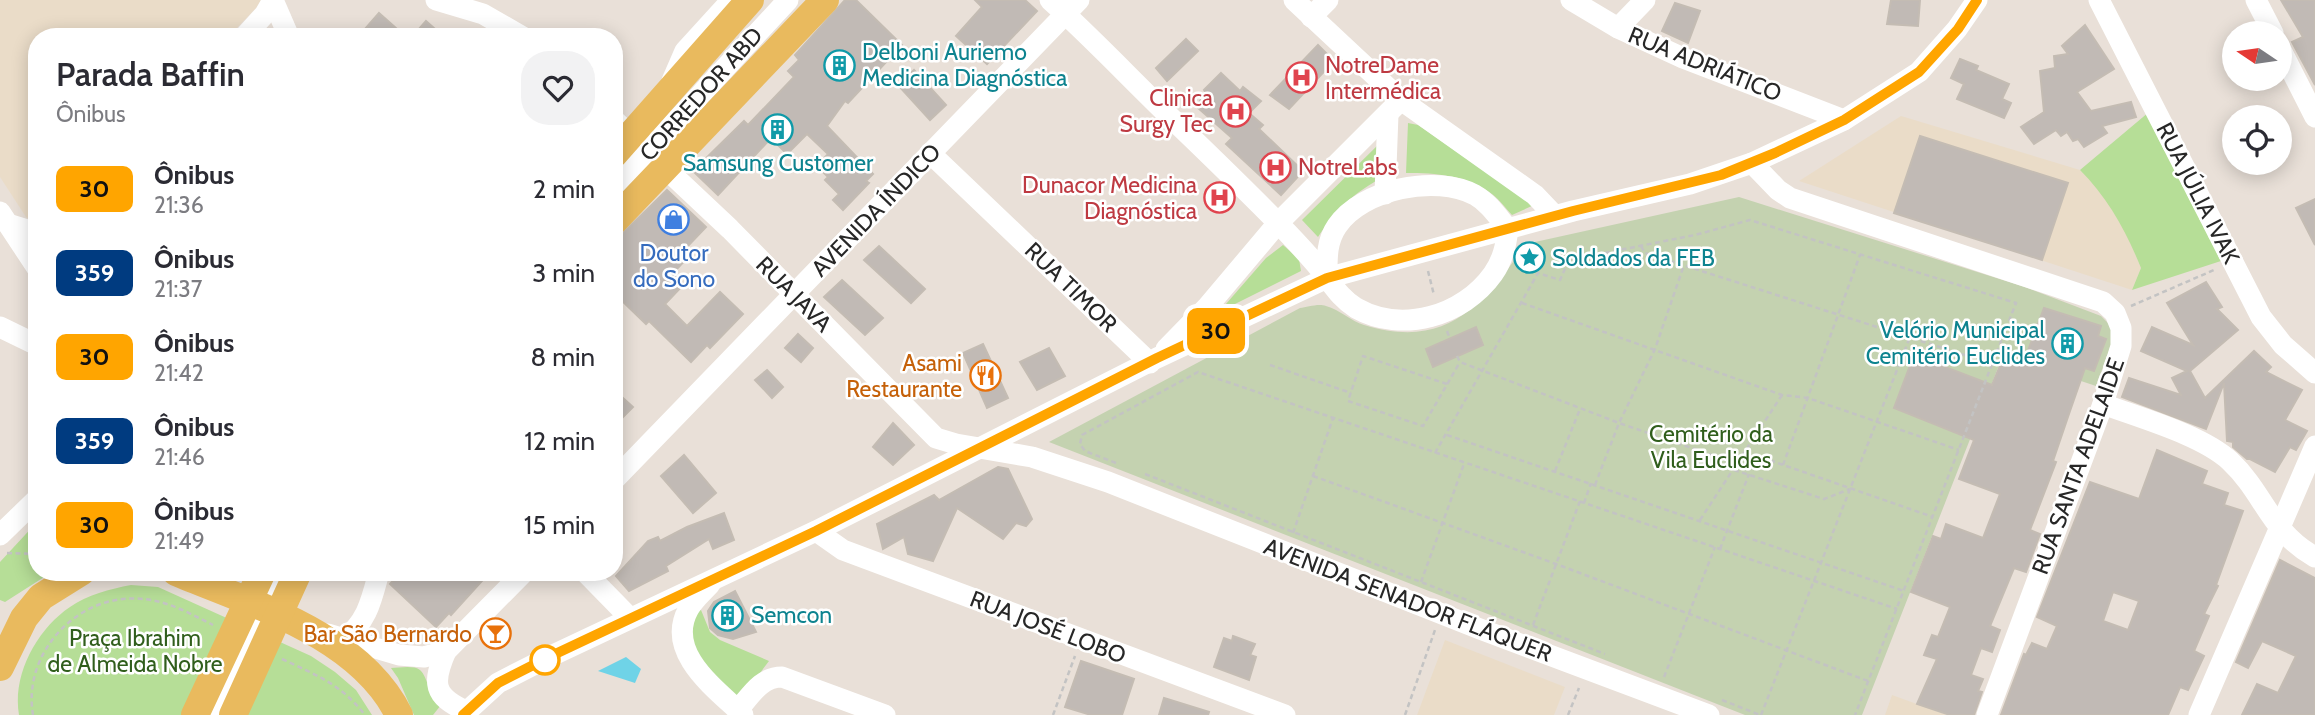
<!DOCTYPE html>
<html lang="pt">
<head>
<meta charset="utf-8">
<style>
	:root { --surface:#fff; --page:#f2f2f3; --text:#2b2b33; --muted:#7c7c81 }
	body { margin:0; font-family:Cabin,sans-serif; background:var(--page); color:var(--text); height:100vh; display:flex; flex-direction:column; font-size:26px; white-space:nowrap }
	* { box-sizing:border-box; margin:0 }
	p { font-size:23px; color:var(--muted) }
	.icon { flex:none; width:38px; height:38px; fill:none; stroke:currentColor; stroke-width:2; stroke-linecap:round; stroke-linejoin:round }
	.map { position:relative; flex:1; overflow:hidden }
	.drawer { position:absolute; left:28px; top:28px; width:595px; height:553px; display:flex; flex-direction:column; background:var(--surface); border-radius:28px; box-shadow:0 4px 18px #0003 }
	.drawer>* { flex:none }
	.badge { padding:0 14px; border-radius:10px; font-size:24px; line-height:46px }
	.needle { width:46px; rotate:283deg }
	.controls { position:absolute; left:2222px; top:21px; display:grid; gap:14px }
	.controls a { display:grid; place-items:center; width:70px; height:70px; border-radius:50%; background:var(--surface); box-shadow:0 4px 18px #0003; font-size:35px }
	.map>.badge { position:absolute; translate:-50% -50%; box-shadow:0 0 0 4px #fff }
	.round { display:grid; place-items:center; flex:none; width:74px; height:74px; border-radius:28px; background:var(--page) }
	.headline { display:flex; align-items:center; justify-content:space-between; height:119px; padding:0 28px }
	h1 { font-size:33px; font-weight:600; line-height:52px }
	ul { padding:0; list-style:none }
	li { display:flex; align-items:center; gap:21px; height:84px; padding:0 28px }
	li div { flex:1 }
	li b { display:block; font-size:26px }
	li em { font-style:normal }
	li .badge { min-width:77px; font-weight:700; text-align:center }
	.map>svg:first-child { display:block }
</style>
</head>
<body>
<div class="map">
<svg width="2315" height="715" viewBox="0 0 2315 715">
	<rect width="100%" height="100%" fill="#e9e0d8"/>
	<g fill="#eadcc8">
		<polygon points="0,0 261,0 256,8 228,37 37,37 37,222 26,217 0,177"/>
		<polygon points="1901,116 2080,170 2101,191 2128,236 2141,268 2132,290 1799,181"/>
		<polygon points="1445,640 1565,687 1554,715 1417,715"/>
		<polygon points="1892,695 1947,715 1885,715"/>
	</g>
	<g fill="#b6de97">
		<path d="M2149,112L2224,260L2132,290L2141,268C2126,231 2108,198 2080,170Z"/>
		<path d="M1408,123L1418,125L1534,205L1512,215C1506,209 1500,200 1492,194C1467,175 1436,173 1406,173Z"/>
		<path d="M1380,143L1379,179C1351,196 1336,209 1318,237L1302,220Z"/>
		<polygon points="1283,245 1299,259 1301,271 1219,312 1266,258"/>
		<polygon points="37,522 37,572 52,572 5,602 0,600 0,562"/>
		<path d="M131,585L158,587L311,656L335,672L356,690L372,715H19C12,675 37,629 70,607C87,595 110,589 131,585Z"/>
		<polygon points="701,610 710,632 720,640 769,661 736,705 690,651 693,612"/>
		<path d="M391,668C398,668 414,665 420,670C428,677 428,695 441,705L433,715H414L398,678Z"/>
	</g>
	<path fill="#c4d2b0" d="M1739,197L2025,287L2101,316L2112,327L2113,340L2096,386L2003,355L1862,715H1745L1049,442L1300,308C1307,307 1319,303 1326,306C1340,310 1351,321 1364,325C1447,350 1482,306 1526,244Z"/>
	<polygon fill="#6fd3e7" points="626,657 641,669 635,683 598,671"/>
	<g fill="#c1bab5" stroke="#c4bcb3" stroke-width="2" fill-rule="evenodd">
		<polygon points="845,0 856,0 902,45 848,103 845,101 827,126 873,174 866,181 869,183 843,210 833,200 839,194 825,180 828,177 817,166 828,154 807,134 787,154 771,138 718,195 693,171 744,121 748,125 794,77 788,71 799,60 795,55"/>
		<polygon points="975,0 1025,0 1037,11 987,64 956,36 982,7"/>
		<polygon points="1891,0 1920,0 1918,26 1887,24"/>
		<polygon points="2281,0 2315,0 2315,85 2292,42 2303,37"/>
		<polygon points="1675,3 1700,11 1688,43 1662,31"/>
		<polygon points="379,13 406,37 358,37"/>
		<polygon points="426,21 444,37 412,37"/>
		<polygon points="2085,25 2114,69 2077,92 2091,111 2131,102 2136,117 2102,126 2107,133 2084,147 2078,139 2073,141 2067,132 2061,136 2056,130 2034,144 2021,127 2044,112 2040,71 2055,68 2054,56 2068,54 2062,46"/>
		<polygon points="1186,39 1198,51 1167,81 1156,68"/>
		<polygon points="1318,45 1334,61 1289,109 1270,95"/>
		<polygon points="1960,59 1978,66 1976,70 2009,84 2002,99 2011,103 2004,118 1957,99 1964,84 1951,78"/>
		<polygon points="914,70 946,105 930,120 898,85"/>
		<polygon points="1221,73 1240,91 1243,87 1261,101 1249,113 1263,125 1259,129 1303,171 1281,195 1226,144 1232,138 1196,106 1206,93 1204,90"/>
		<polygon points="1920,136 2068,183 2042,260 1894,213"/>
		<polygon points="667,190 706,227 684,250 690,255 672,274 684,284 665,304 687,326 720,292 743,314 710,348 707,345 691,362 649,321 646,324 614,293 614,242"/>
		<polygon points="2315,199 2315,245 2296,208"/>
		<polygon points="879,246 925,289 911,303 864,260"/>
		<polygon points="842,280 883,318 865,335 824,297"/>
		<polygon points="2206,282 2222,307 2217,309 2238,330 2190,371 2205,398 2254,351 2271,367 2266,372 2302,390 2285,420 2307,431 2296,450 2290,447 2275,472 2250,459 2247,459 2233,447 2233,442 2227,441 2224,383 2206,429 2122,397 2129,378 2181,395 2172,378 2187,371 2141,351 2152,327 2193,345 2167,303"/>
		<polygon points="2044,308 2101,326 2098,336 2106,339 2094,371 2085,368 2070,411 2053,461 2056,462 2030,530 2040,534 2026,572 2014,568 1990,626 2000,630 1992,652 1981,648 1971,675 1983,679 1978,691 1982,692 1974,715 1950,715 1917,704 1937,659 1924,655 1932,635 1938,637 1950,607 1911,592 1933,536 1941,539 1946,524 1983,538 2000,494 1959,479 1974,440 1894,408 1914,355 1992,385 2004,356 2023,364"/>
		<polygon points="1476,327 1483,345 1433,367 1426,349"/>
		<polygon points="798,334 813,348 801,362 785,348"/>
		<polygon points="983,344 1008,398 987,408 963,353"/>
		<polygon points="1049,348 1065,376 1037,390 1020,362"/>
		<polygon points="767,370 783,387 772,398 755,380"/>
		<polygon points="623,398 633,407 614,426 614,405"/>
		<polygon points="893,423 914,445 893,465 873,447"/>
		<path d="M2157,450L2207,471L2202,484L2228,493L2224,505L2243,511L2216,585L2218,586L2204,614L2209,616L2194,651L2204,656L2188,690L2180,687L2168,715H2001L2024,654L2026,655L2032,643L2047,649L2057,626L2037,617L2090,482L2139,499ZM2113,592L2139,601L2128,630L2103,621Z"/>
		<polygon points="684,455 716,493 693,513 661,476"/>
		<polygon points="998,467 1008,469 1032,519 1026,526 1016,523 1003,539 957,508 933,561 908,554 904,537 883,549 877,524 934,495 939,500"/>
		<polygon points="724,513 734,540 713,549 709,539 666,566 668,571 629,591 616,576 648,541 658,537 660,541 687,527"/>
		<polygon points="2280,560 2315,578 2315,715 2242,715 2257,684 2278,693 2296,656 2262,641 2248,668 2236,662"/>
		<polygon points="401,572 490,572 451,615 449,613 436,627 390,584"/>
		<polygon points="735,591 756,632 733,639 718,635 710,628 708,611 714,602"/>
		<polygon points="1233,636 1255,644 1250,655 1256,657 1249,680 1214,667 1224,638 1232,641"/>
		<polygon points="1081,661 1134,679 1122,715 1091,715 1065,707"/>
		<polygon points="1164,698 1209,712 1208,715 1159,715"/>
	</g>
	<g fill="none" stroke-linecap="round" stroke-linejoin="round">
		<g stroke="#c3c3c3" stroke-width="2.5" stroke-dasharray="5 3.5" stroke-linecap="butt">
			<polyline points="1641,246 1645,253 1993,364"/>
			<polyline points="1428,271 1434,295"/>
			<polyline points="1522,303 1782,395 1808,398 1959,450"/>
			<polyline points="2131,306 2214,270"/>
			<polyline points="1447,331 1450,339"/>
			<polyline points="1457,356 1460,362 1619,423 1738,464"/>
			<polyline points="1270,365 1351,393"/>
			<polyline points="1447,384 1363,356 1348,401 1423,426 1460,362"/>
			<polyline points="1447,435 1904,591"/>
			<polyline points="1746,452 1933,517"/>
			<polyline points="1435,453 1538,273 1560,280 1569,260 1695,235 1750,220 2016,303 1855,715"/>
			<polyline points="1116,463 1085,451 1080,444 1082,435 1198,372 1897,609"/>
			<polyline points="1783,465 1860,255"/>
			<polyline points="1734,470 1824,499 1850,489"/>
			<polyline points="1555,471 1580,409"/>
			<polyline points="1145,474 1605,654"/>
			<polyline points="1313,476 1556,564 1868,681"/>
			<polyline points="1595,485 1619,423 1655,349 1684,265"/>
			<polyline points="1584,503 1591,483"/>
			<polyline points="1700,520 1782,395"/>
			<polyline points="1293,533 1333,418"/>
			<polyline points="1720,549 1749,474"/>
			<polyline points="7,553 37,554"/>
			<polyline points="1421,582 1464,464"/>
			<polyline points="1533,625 1580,501"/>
			<path d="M282,659C316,675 341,684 365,715"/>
			<polyline points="1664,677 1715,547"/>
			<polyline points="1722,700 1760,715"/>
			<path d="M33,715C22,652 79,592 143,599C168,601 191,614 213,625"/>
			<polyline points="1053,715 1075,656"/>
			<polyline points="1405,715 1435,630"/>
			<polyline points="1568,715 1579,688"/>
			<polyline points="1761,715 1910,337"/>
		</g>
		<g stroke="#fff" stroke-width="21">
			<polyline points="273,0 289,37"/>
			<polyline points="436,0 483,14 523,37"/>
			<path d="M1050,0C1089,35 1126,74 1164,111C1202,148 1241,185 1278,223C1294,240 1313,259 1327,278C1336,290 1343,300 1356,308C1402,334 1463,316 1493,274C1503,260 1506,245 1508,229C1498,217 1489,203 1475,195C1436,174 1362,189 1337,226C1326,242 1327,260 1327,278"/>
			<polyline points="1294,0 1401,100 1535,195 1555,216"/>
			<polyline points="1571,0 1618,28 1683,58 1844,120"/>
			<polyline points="2099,0 2261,317 2283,345 2315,373"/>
			<polyline points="2256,0 2273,33"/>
			<polyline points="1311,17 1328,0"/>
			<polyline points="1618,28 1645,0"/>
			<polyline points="244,37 265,14 273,0"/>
			<polyline points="2280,48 2315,117"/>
			<polyline points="672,81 685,51 727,5 745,5"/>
			<polyline points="614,120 730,229 936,438 956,444 1032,457 1108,482 1480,629 1709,715"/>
			<polyline points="930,153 1150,363"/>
			<polyline points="1752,163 1778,190 1790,198 2103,302 2115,313 2121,328 2121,346 2103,404 1987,715"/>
			<polyline points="614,188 788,0"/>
			<polyline points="1385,194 1388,114"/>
			<polyline points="0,212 37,268"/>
			<polyline points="8,224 37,233"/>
			<polyline points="0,327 37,345"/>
			<polyline points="1166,349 1208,306 1278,223 1401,100"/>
			<path d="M2103,404C2140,418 2202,435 2230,461C2265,494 2269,531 2315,557"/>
			<polyline points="614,480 1079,0"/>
			<polyline points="816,531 843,550 1285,715"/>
			<polyline points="0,535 37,499"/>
			<polyline points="585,572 630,618"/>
			<path d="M710,584C703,592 693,600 688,610C665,653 716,689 743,715"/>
			<polyline points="328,634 399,655 424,657 446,651 524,572"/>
			<path d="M343,639C367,624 372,598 379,572"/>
			<path d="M446,651C432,683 433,696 466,711"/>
			<path d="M738,710C751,695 761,677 782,677L885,715"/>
			<polyline points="215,715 280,572"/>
			<polyline points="463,715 498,683 551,656 816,531 1157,358 1327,278 1573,211 1690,184 1752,163 1844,120 1919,72 1957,29 1977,0"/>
			<polyline points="2199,715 2315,446"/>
		</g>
		<g stroke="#e9ba5e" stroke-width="28">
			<polyline points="614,154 750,0"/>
			<polyline points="614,221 825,0"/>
			<path d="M176,572C252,604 360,635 399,715"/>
			<polyline points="0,667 24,618 41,597 81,572"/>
			<polyline points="195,715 262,572"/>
			<polyline points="233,715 298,572"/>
		</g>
	</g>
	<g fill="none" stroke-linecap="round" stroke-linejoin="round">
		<defs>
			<polyline id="line" points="463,715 498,683 551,656 816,531 1157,358 1327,278 1573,211 1721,175 1775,153 1844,120 1919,72 1958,29 1977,0"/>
		</defs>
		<use href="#line" stroke="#fff" stroke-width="16"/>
		<use href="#line" stroke="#ffa500" stroke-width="10"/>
	</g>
	<defs>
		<symbol id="building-ring" viewBox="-11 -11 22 22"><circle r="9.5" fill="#fff" stroke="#0f9aa8" stroke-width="1.5"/><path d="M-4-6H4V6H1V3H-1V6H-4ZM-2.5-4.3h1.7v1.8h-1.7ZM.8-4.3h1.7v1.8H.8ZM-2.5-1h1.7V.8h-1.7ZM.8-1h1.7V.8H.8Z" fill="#0f9aa8"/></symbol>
		<symbol id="hospital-ring" viewBox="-11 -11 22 22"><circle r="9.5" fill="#fff" stroke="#e0444e" stroke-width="1.5"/><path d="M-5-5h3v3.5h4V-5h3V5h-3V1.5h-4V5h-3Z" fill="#e0444e"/></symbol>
		<symbol id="shop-ring" viewBox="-11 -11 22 22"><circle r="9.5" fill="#fff" stroke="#3f7fe0" stroke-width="1.5"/><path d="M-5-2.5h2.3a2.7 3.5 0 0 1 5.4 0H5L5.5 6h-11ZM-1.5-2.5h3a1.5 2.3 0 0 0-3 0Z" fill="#3f7fe0"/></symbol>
		<symbol id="sight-ring" viewBox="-11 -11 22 22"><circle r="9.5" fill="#fff" stroke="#0f9aa8" stroke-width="1.5"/><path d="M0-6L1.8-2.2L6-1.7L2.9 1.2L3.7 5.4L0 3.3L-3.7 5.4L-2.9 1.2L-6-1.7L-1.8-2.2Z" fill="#0f9aa8"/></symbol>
		<symbol id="restaurant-ring" viewBox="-11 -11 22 22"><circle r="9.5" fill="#fff" stroke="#e8710a" stroke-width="1.5"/><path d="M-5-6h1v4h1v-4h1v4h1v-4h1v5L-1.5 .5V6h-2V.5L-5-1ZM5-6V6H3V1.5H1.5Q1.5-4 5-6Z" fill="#e8710a"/></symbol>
		<symbol id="bar-ring" viewBox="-11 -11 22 22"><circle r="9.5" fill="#fff" stroke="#e8710a" stroke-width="1.5"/><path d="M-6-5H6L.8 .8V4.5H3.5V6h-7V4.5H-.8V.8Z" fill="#e8710a"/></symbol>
	</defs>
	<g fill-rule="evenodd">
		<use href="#building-ring" x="822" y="48" width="35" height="35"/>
		<use href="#hospital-ring" x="1284" y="60" width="35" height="35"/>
		<use href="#hospital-ring" x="1218" y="94" width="35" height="35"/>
		<use href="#building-ring" x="760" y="112" width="35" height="35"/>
		<use href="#hospital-ring" x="1258" y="150" width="35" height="35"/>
		<use href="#hospital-ring" x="1202" y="180" width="35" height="35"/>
		<use href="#shop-ring" x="656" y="202" width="35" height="35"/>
		<use href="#sight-ring" x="1512" y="240" width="35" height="35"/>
		<use href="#building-ring" x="2050" y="326" width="35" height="35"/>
		<use href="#restaurant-ring" x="968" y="358" width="35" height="35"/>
		<use href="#building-ring" x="710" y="598" width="35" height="35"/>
		<use href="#bar-ring" x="478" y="616" width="35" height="35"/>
	</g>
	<circle fill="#fff" stroke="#ffa500" stroke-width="3.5" cx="545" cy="660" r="14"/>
	<g text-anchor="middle" stroke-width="5" stroke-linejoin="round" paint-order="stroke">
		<g font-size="23" fill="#0d838f" stroke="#fff" text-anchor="start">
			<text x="862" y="60">Delboni Auriemo<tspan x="862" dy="26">Medicina Diagnóstica</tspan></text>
			<text x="778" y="171" text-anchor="middle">Samsung Customer</text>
			<text x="1552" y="266">Soldados da FEB</text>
			<text x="2045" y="338" text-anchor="end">Velório Municipal<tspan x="2045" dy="26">Cemitério Euclides</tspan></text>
			<text x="751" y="623">Semcon</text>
		</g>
		<g font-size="23" fill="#272727" stroke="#fff">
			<text transform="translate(1705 64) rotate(22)" y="8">RUA ADRIÁTICO</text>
			<text transform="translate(701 94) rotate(-48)" y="8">CORREDOR ABD</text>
			<text transform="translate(2198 193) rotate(63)" y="8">RUA JÚLIA IVAK</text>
			<text transform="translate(876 210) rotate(-46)" y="8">AVENIDA ÍNDICO</text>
			<text transform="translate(1071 287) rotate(44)" y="8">RUA TIMOR</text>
			<text transform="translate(794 294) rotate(45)" y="8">RUA JAVA</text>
			<text transform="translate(2078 466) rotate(-70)" y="8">RUA SANTA ADELAIDE</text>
			<text transform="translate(1408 600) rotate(21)" y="8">AVENIDA SENADOR FLÁQUER</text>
			<text transform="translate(1048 627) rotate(21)" y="8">RUA JOSÉ LOBO</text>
		</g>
		<g font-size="23" fill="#be3a42" stroke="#fff" text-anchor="start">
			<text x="1325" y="73">NotreDame<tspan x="1325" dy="26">Intermédica</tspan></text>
			<text x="1213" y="106" text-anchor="end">Clinica<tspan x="1213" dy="26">Surgy Tec</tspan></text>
			<text x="1298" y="175">NotreLabs</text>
			<text x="1197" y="193" text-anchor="end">Dunacor Medicina<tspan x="1197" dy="26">Diagnóstica</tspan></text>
		</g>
		<g font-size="23" fill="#366cbe" stroke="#fff">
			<text x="674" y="261">Doutor<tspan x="674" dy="26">do Sono</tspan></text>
		</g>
		<g font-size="23" fill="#c56008" stroke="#fff" text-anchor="end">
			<text x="962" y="371">Asami<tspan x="962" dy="26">Restaurante</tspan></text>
			<text x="472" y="642">Bar São Bernardo</text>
		</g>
		<g font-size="23" fill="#305e1c" stroke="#fff">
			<text x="1711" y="442">Cemitério da<tspan x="1711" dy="26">Vila Euclides</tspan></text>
			<text x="135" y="646">Praça Ibrahim<tspan x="135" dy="26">de Almeida Nobre</tspan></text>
		</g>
	</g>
</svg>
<div class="controls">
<a><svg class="needle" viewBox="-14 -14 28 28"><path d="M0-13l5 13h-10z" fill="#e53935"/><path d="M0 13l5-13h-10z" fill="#7c7c81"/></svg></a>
<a><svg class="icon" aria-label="locate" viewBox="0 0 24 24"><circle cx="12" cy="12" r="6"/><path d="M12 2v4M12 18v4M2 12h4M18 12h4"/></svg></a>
</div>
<b class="badge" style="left:1216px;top:331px;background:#ffa500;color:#111">30</b>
<section class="drawer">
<div class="headline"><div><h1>Parada Baffin</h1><p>Ônibus</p></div><a class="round"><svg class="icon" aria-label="heart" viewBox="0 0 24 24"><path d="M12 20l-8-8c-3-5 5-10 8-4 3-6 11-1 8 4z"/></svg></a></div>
<ul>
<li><span class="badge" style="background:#ffa500;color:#111">30</span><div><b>Ônibus</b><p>21:36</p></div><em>2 min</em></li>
<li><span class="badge" style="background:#003b80;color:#fff">359</span><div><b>Ônibus</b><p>21:37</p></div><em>3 min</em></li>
<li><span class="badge" style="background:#ffa500;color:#111">30</span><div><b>Ônibus</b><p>21:42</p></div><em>8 min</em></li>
<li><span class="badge" style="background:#003b80;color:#fff">359</span><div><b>Ônibus</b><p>21:46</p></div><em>12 min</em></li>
<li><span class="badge" style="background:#ffa500;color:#111">30</span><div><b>Ônibus</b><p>21:49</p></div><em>15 min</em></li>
</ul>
</section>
</div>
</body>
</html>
